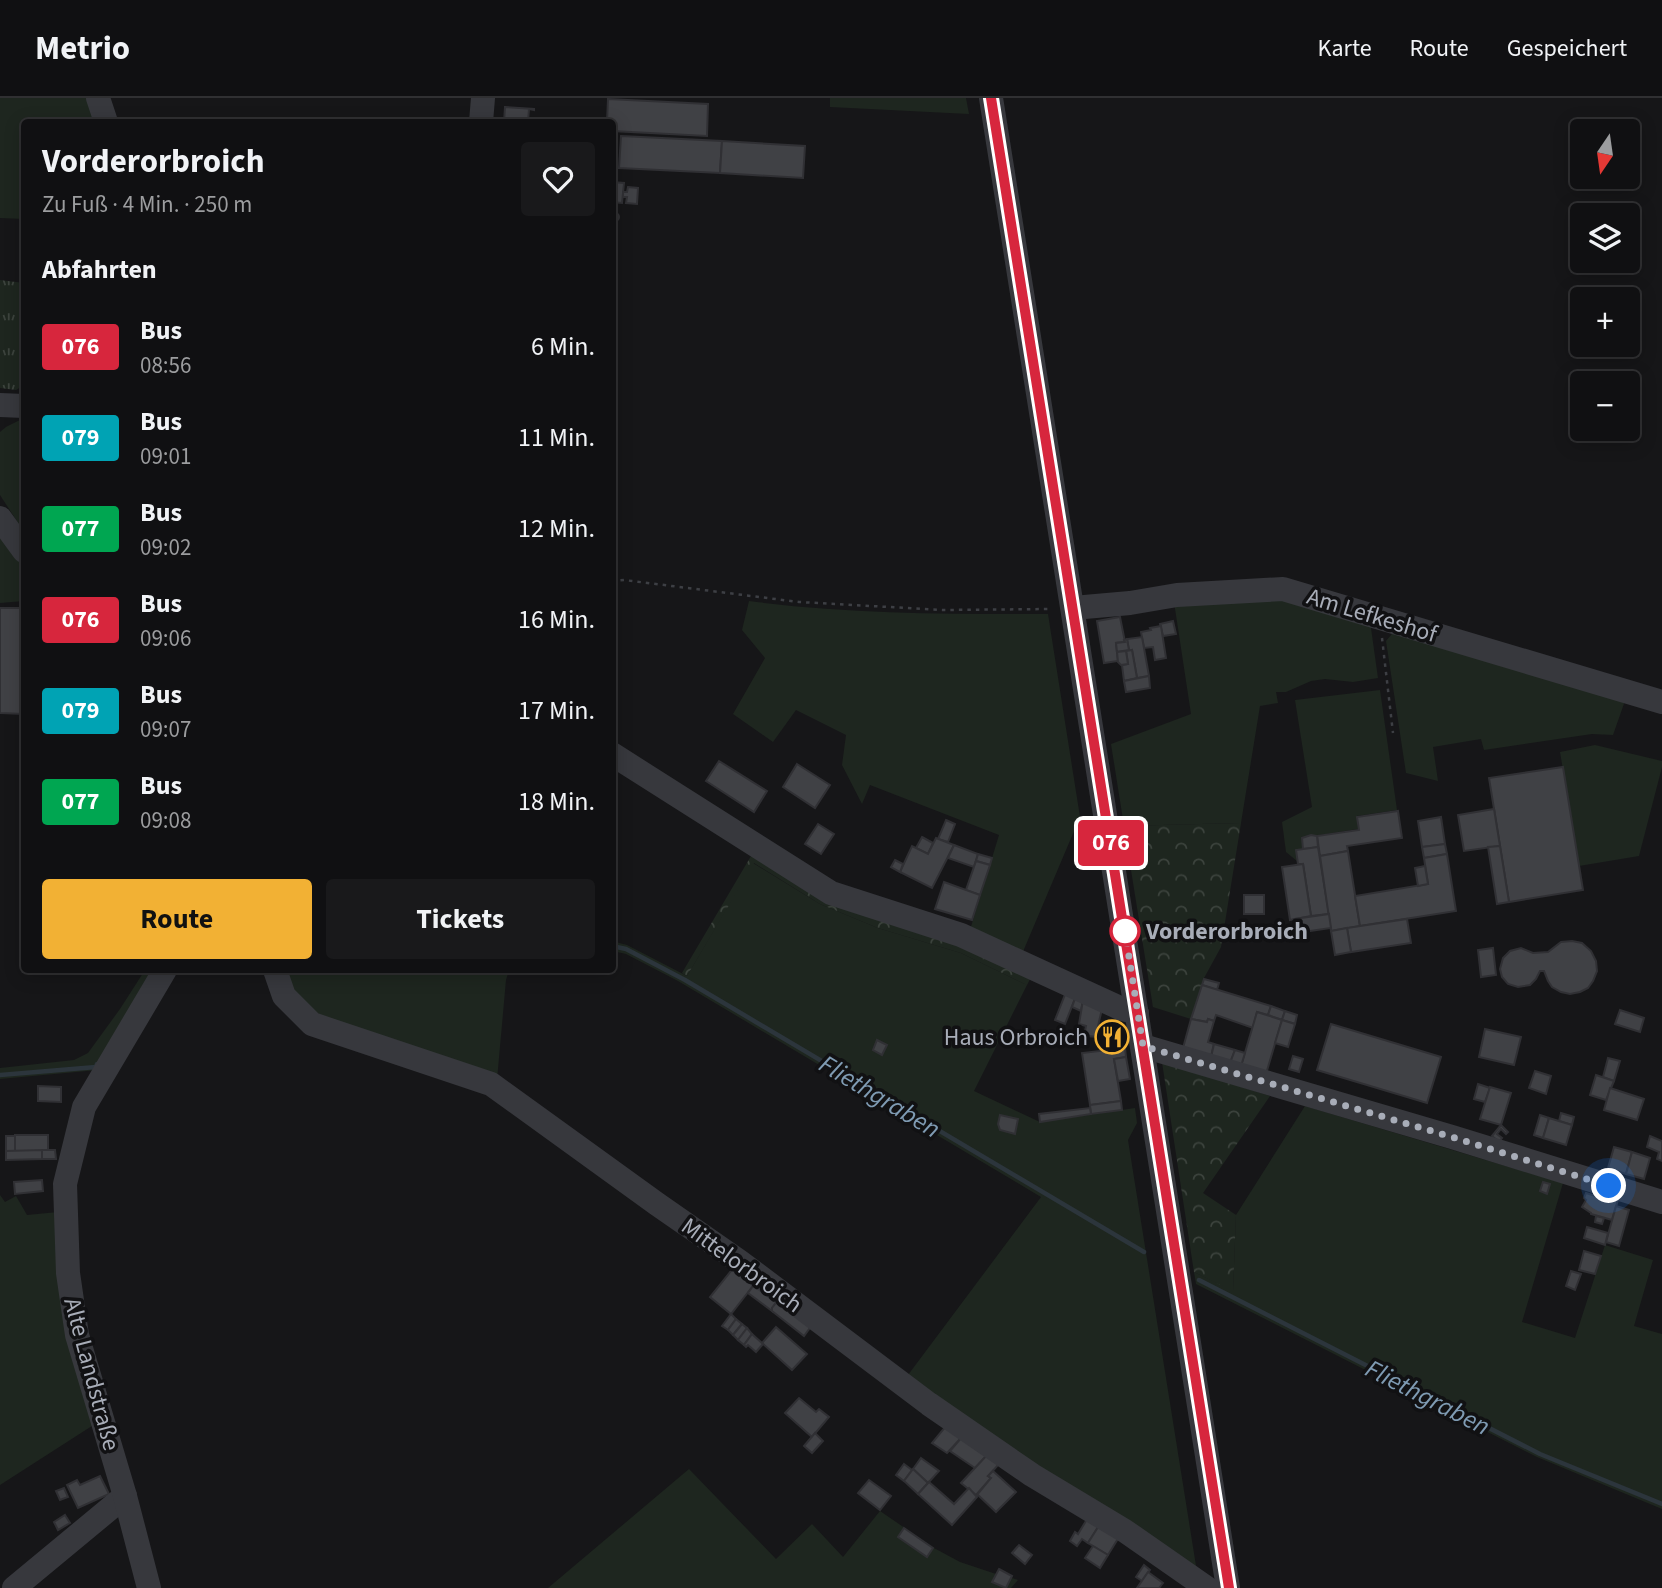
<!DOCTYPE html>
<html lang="de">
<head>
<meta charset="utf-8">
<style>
	:root { --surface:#101012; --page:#19191b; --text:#f1f3f6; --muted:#9c9d9f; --line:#303032; --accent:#f2b134 }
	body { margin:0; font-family:"Source Sans 3",sans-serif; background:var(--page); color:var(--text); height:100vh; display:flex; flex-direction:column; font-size:26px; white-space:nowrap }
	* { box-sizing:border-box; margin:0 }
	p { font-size:23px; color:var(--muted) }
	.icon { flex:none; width:38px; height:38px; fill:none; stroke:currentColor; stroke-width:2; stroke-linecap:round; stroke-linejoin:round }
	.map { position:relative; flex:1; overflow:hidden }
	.drawer { position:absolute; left:21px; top:21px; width:595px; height:854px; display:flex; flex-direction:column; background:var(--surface); border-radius:7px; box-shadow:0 4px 18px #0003,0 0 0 2px var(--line) }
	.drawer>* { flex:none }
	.badge { padding:0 14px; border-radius:5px; font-size:24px; line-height:46px }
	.needle { width:46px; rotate:193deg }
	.tools { position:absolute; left:1570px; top:21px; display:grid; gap:14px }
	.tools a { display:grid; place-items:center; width:70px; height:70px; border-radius:7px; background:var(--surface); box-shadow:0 4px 18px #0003,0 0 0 2px var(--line); font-size:35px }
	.you { position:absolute; width:35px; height:35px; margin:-18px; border:5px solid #fff; border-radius:50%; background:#1a73e8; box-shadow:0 0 0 10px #1a73e833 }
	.map>.badge { position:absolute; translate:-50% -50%; box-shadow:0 0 0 4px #fff }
	h2 { padding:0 21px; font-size:26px; line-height:63px }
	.round { display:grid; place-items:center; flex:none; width:74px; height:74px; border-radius:7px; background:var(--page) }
	.summary { display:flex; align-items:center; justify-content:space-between; height:119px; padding:0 21px }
	h1 { font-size:33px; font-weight:700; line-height:52px }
	.primary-button { display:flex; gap:14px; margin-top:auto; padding:14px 21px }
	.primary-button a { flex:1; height:80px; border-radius:7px; background:var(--accent); color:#111; font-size:28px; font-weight:700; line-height:80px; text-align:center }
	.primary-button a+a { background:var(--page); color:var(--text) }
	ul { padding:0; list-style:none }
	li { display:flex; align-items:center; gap:21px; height:91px; padding:0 21px }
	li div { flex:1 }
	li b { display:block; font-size:26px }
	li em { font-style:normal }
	li .badge { min-width:77px; font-weight:700; text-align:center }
	header { display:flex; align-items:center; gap:42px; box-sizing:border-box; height:98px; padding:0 35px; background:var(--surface); border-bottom:2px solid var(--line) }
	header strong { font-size:33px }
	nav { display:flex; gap:38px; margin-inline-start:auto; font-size:24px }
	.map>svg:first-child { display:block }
</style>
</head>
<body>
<header>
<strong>Metrio</strong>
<nav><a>Karte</a><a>Route</a><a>Gespeichert</a></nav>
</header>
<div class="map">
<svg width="1662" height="1490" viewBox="0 0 1662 1490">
	<defs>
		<pattern id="forest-crowns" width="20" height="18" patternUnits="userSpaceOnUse" patternTransform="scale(1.75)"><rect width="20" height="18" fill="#1e261f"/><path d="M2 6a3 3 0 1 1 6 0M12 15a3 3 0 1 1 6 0" fill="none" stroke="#3c433d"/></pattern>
		<pattern id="park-tufts" width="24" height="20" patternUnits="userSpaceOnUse" patternTransform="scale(1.75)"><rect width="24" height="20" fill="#1e261f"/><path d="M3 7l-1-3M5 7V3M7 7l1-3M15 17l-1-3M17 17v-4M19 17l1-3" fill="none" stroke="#3c433d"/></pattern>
	</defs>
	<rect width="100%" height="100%" fill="#161618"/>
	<g fill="#1e261f">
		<polygon points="0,0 89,0 96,24 24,24 24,121 0,120"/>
		<polygon points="830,0 966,0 969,16 830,9"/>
		<polygon points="24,320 24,434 0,397 0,334 6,329"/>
		<polygon points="0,436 24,465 24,503 0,505"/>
		<polygon points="1280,495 1370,523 1378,580 1353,584 1325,581 1311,583 1286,594 1276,594 1278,605 1260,608 1241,725 1124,728 1111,646 1191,616 1174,504"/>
		<path d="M749,503C848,516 948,516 1048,516L1080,719L1022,856L970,832L999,737L870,687L862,706L842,667L846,637L796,612L773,644L733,616L765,560L742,532Z"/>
		<polygon points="1396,531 1626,600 1613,637 1592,636 1484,652 1481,641 1433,649 1438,683 1406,675 1386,543"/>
		<polygon points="1380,592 1397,712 1357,718 1358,731 1313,738 1311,737 1302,740 1303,751 1296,752 1297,763 1286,754 1282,724 1312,709 1295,602"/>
		<polygon points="1595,647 1662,663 1662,669 1639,758 1579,768 1560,654"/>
		<polygon points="753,765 820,806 878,830 961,855 1027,887 974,993 1040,1024 1135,1010 1137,1025 1128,1042 1197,1474 1034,1372 908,1277 1041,1099 678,883 626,856 613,853 612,843 627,847 687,878"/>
		<polygon points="145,872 156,878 98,972 0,981 0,970 74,962 88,955 120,911"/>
		<polygon points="284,872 509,872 506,882 497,982 323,919 296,900"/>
		<polygon points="1305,1008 1563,1085 1522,1224 1575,1240 1605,1147 1653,1162 1634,1228 1662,1236 1662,1411 1537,1359 1196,1186 1194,1174 1233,1192 1236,1117"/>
		<polygon points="0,1097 5,1104 16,1098 27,1117 58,1114 95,1326 0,1387"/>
		<polygon points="689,1371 776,1461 812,1426 843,1459 880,1413 934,1450 960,1464 996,1476 999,1471 1013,1478 1012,1480 1018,1482 1011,1490 548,1490"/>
	</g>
	<g fill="url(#forest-crowns)">
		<polygon points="1241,725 1221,849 1204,880 1191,921 1153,909 1124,728"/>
		<polygon points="754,753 1032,877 1027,887 961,855 878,830 820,806 754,765 687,878 682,875"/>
		<polygon points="1162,964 1270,998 1203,1095 1236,1117 1233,1193 1194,1174"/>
	</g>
	<polygon fill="url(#park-tufts)" points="0,182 24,185 24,287 16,292 0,290"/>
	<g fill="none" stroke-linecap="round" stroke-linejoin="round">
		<g stroke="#2c353c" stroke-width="4.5">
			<polyline points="612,848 626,851 685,882 1144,1154"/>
			<polyline points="175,874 189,872"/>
			<polyline points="0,977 96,969 97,966"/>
			<polyline points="1199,1182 1540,1356 1662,1406"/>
		</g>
	</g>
	<g fill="#404145" stroke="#303034" stroke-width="2">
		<polygon points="608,1 708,6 707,38 612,33 612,24 607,24"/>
		<polygon points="505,9 534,11 534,12 529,11 528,24 504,24"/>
		<polygon points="621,38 722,43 720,75 619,70"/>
		<polygon points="722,43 805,48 803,80 720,75"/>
		<polygon points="612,84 624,85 622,105 612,104"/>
		<polygon points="628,89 638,90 637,106 626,105 627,99 623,99 623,94 627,94"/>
		<circle cx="615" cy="119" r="4"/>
		<polygon points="0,510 24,510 24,616 0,615"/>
		<polygon points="1120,519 1125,544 1116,545 1118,563 1104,565 1097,523"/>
		<polygon points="1173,523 1176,536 1163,538 1160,526"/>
		<polygon points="1161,528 1166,560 1155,562 1153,549 1144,550 1141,534 1151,532 1150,530"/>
		<polygon points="1142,539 1149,578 1137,580 1132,552 1129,553 1127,541"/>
		<polygon points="1127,541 1129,552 1117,554 1116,545 1125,544 1124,542"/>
		<polygon points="1132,552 1137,580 1124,583 1122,567 1128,566 1126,553"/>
		<polygon points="1126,553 1128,566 1121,567 1118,564 1117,554"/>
		<polygon points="1149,578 1150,590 1126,594 1124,583"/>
		<polygon points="719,663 767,693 754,714 706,683"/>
		<polygon points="797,666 830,687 815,710 783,689"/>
		<polygon points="1563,669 1583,792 1509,804 1489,680"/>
		<polygon points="1494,711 1500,748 1464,753 1458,717"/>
		<polygon points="1398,713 1402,740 1347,748 1348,753 1320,758 1317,738 1359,732 1357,719"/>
		<polygon points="1441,719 1445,746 1422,749 1418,723"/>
		<polygon points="946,722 955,726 948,744 938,741"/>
		<polygon points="818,726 834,736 821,756 805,746"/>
		<polygon points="1311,737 1317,738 1318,749 1303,751 1302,740"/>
		<polygon points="922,739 933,745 928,756 916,750"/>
		<polygon points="936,740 954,747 932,790 900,774 912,748 928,756"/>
		<polygon points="1445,746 1447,756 1424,760 1422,749"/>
		<polygon points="954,747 978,756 974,769 948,760"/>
		<polygon points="1500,748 1509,804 1497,806 1488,749"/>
		<polygon points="1318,749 1329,816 1311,818 1303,766 1298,766 1296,752"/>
		<polygon points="1348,753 1360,828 1331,833 1320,758"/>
		<polygon points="978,756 992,760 990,767 976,763"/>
		<polygon points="1447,756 1456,813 1360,828 1355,798 1428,786 1424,760"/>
		<polygon points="895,762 903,766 900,774 891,769"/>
		<polygon points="976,763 990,767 980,797 966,792"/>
		<polygon points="1303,766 1311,818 1290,822 1282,769"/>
		<polygon points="1425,768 1428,786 1418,788 1415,770"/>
		<polygon points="944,784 980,797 972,822 935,811"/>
		<rect x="1244" y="797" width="20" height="19"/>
		<polygon points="1329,816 1331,830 1296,835 1294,821"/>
		<polygon points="1407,821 1411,845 1351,854 1347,830"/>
		<polygon points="1347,830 1351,854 1335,857 1331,833"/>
		<polygon points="1572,843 1582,845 1591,853 1596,863 1597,873 1593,883 1588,890 1580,894 1570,896 1561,894 1552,889 1548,883 1544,873 1540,873 1536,881 1530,887 1518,889 1508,886 1502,879 1500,871 1503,860 1510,853 1521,850 1533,855 1548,854 1561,844"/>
		<polygon points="1493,850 1496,877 1481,879 1478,852"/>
		<polygon points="1204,881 1219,885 1217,892 1202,887"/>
		<polygon points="1202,887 1271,908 1268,917 1257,914 1253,930 1216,917 1214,923 1208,921 1207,924 1191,921"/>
		<polygon points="1066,894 1076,898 1065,926 1055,922"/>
		<polygon points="1076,898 1083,902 1081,913 1072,909"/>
		<polygon points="1083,902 1102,911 1098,928 1121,925 1125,950 1103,953 1101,939 1084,938 1086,928 1079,926"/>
		<polygon points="1271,908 1285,913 1282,922 1268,917"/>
		<polygon points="1620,912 1644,920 1640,934 1615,926"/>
		<polygon points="1285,913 1297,917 1295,926 1282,922"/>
		<polygon points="1257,914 1282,922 1266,976 1241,968"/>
		<polygon points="1191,921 1207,924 1208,921 1214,923 1208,944 1214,946 1211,959 1183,950"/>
		<polygon points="1282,922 1295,926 1288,949 1275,945"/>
		<polygon points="1331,926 1441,959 1427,1005 1317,972"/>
		<polygon points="1485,931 1521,939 1514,967 1479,959"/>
		<polygon points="877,942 887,947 882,957 873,952"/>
		<polygon points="1214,946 1235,952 1230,965 1211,959"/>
		<polygon points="1125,950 1126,959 1114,961 1121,1003 1090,1007 1082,955"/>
		<polygon points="1235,952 1245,955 1241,968 1230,965"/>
		<polygon points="1293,958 1303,961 1299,974 1289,971"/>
		<polygon points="1126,959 1130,981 1118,983 1114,961"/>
		<polygon points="1608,960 1620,963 1614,983 1603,979"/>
		<polygon points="1535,973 1551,978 1546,996 1529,990"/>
		<polygon points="1596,977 1614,983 1606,1002 1590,997"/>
		<polygon points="1478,986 1490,990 1485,1004 1474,1001"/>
		<polygon points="38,988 61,989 61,1004 38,1003"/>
		<polygon points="1490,989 1511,995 1501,1027 1480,1021"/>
		<polygon points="1610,990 1644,1001 1637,1022 1604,1012"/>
		<polygon points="1121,1003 1122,1012 1091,1016 1090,1007"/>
		<polygon points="1090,1010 1091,1016 1040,1024 1039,1016"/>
		<polygon points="1561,1015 1574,1019 1572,1027 1559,1023"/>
		<polygon points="1000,1017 1018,1021 1015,1036 1000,1032 998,1026"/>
		<polygon points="1540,1017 1549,1020 1543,1040 1534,1037"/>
		<polygon points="1549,1020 1572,1027 1566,1047 1543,1040"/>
		<polygon points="1501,1027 1508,1034 1506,1036 1501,1031 1497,1036 1502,1040 1499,1044 1492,1038"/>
		<rect x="15" y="1037" width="33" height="16"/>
		<rect x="6" y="1038" width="9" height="15"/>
		<polygon points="1650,1038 1662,1043 1662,1063 1657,1061 1659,1054 1647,1049"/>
		<polygon points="1614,1049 1632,1054 1626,1076 1608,1070"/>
		<polygon points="42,1052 55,1052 56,1061 42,1061"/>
		<polygon points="42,1052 42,1061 6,1062 6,1053"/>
		<polygon points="1632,1054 1650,1060 1644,1081 1626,1076"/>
		<polygon points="42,1082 43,1093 15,1096 14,1084"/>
		<polygon points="1543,1084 1550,1086 1547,1096 1540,1093"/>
		<polygon points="1586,1095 1596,1098 1597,1096 1618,1102 1612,1122 1591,1116 1591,1115 1582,1109 1586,1102 1584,1100"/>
		<polygon points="1616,1108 1629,1112 1619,1148 1606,1144"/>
		<polygon points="1596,1118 1604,1120 1602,1126 1595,1124"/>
		<polygon points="1587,1129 1608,1135 1605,1147 1584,1140"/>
		<polygon points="1584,1153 1601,1158 1595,1176 1579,1172"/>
		<polygon points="735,1168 756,1184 731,1216 710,1199"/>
		<polygon points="1571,1173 1581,1176 1575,1192 1566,1188"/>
		<polygon points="756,1184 779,1201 772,1210 772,1213 748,1195"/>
		<polygon points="779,1201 812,1227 804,1238 772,1213 772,1210"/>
		<polygon points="731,1216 736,1221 728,1232 722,1228"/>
		<polygon points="736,1221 742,1226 733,1237 728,1232"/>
		<polygon points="742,1226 747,1230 738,1242 733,1237"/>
		<polygon points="776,1229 807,1256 792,1272 762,1245"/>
		<polygon points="747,1230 752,1236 744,1247 738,1242"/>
		<polygon points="752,1236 763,1246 756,1254 748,1247 746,1249 744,1247"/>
		<polygon points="799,1300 816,1314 819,1311 829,1319 812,1339 785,1315"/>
		<polygon points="946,1328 962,1339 947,1355 932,1345"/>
		<polygon points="815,1335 823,1343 812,1355 804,1348"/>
		<polygon points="962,1339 988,1356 975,1370 950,1353"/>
		<polygon points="988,1356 1000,1365 988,1378 991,1380 976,1397 961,1385"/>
		<polygon points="921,1360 939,1373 928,1385 913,1371"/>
		<polygon points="904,1366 912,1372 904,1383 896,1377"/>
		<polygon points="913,1371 928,1385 918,1396 904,1383"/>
		<polygon points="993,1373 1016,1394 996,1414 978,1397 976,1398 991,1380 988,1378"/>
		<polygon points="100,1378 109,1396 78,1410 67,1387 77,1382 80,1387"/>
		<polygon points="869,1382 891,1398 880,1412 858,1395"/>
		<polygon points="929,1384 954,1406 969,1390 977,1399 952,1427 918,1396"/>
		<polygon points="64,1390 68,1399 60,1402 56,1393"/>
		<polygon points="65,1417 70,1425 58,1432 54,1424"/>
		<polygon points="1089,1418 1100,1426 1088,1445 1082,1441 1077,1448 1070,1443 1075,1434 1078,1436"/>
		<polygon points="1100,1426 1119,1439 1108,1457 1088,1445"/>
		<polygon points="904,1430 933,1450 927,1459 898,1439"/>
		<polygon points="1019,1447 1032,1457 1025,1466 1012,1455"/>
		<polygon points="1093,1448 1108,1457 1100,1470 1085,1460"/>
		<polygon points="1144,1467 1150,1472 1142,1483 1136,1479"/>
		<polygon points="999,1471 1012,1478 1006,1490 992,1484"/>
		<polygon points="1148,1474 1163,1485 1159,1490 1137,1490"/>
	</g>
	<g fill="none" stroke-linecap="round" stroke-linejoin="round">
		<g stroke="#3d3f44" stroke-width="2.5" stroke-dasharray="3.5 5" stroke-linecap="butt">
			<polyline points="612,483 624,482 799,504 943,512 1052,511"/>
			<polyline points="1382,540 1393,635"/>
		</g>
		<g stroke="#37383d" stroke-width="24">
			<polyline points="98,0 106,24"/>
			<polyline points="991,0 1228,1490"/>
			<polyline points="481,24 483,0"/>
			<polyline points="0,307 24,308"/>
			<polyline points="0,420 24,453"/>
			<polyline points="1073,510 1130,505 1177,497 1283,491 1662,604"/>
			<polyline points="612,656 831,795 961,837 1122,911 1137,915"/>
			<polyline points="275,872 284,898 312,926 491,986 657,1106 739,1163 929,1306 1032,1377 1125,1433 1207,1490"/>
			<polyline points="1143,948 1452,1039 1662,1104"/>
			<polyline points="14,1490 125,1398"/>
			<polyline points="149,1490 125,1398 77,1237 68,1175 65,1086 84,1009 165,872"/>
		</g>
	</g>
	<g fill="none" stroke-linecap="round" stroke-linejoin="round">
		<defs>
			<polyline id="line" points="991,0 1229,1490"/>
		</defs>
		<use href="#line" stroke="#fff" stroke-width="16"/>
		<use href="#line" stroke="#d7263d" stroke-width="10"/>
		<polyline stroke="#a8adb8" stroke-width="7" stroke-dasharray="0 12.6" points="1125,833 1143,948 1452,1039 1609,1088"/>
	</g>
	<defs>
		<symbol id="restaurant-ring" viewBox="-11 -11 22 22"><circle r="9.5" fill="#111113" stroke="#f2b134" stroke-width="1.5"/><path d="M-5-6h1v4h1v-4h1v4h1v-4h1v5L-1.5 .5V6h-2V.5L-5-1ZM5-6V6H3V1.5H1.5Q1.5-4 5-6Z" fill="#f2b134"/></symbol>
	</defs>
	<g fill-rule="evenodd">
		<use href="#restaurant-ring" x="1093" y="920" width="38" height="38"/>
	</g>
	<circle fill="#fff" stroke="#d7263d" stroke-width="3.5" cx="1125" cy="833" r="14"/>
	<g text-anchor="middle" stroke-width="7" stroke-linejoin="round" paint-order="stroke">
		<g font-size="24" fill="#a8adb8" stroke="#111113">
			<text transform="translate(1372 517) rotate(17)" y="8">Am Lefkeshof</text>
			<text transform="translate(742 1167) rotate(36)" y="8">Mittelorbroich</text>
			<text transform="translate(92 1276) rotate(75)" y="8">Alte Landstraße</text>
		</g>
		<g font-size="24" font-weight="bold" fill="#a8adb8" stroke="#111113" text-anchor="start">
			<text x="1146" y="841">Vorderorbroich</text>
		</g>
		<g font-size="24" fill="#a8adb8" stroke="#111113" text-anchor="end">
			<text x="1088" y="947">Haus Orbroich</text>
		</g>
		<g font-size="26" font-style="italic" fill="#7f9bb3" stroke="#111113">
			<text transform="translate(880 998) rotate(31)" y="9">Fliethgraben</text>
			<text transform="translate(1428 1299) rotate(27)" y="9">Fliethgraben</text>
		</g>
	</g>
</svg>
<div class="tools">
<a><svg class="needle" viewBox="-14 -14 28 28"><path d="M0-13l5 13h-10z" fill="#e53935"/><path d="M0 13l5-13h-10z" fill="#9c9d9f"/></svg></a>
<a><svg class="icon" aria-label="layers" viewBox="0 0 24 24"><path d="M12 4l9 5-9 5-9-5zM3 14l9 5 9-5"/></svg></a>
<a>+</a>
<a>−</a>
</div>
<div class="you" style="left:1609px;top:1088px"></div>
<b class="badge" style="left:1111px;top:745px;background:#d7263d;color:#fff">076</b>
<section class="drawer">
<div class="summary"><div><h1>Vorderorbroich</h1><p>Zu Fuß · 4 Min. · 250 m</p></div><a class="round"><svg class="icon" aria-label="heart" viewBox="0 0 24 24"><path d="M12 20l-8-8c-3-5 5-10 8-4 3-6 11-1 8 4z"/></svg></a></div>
<h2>Abfahrten</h2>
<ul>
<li><span class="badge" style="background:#d7263d;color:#fff">076</span><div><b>Bus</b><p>08:56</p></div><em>6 Min.</em></li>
<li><span class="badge" style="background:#00a3b4;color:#fff">079</span><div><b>Bus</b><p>09:01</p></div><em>11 Min.</em></li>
<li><span class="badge" style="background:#00a651;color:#fff">077</span><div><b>Bus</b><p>09:02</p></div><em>12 Min.</em></li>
<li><span class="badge" style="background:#d7263d;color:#fff">076</span><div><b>Bus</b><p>09:06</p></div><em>16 Min.</em></li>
<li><span class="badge" style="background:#00a3b4;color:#fff">079</span><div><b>Bus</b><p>09:07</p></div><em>17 Min.</em></li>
<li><span class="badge" style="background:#00a651;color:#fff">077</span><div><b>Bus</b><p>09:08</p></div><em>18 Min.</em></li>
</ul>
<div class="primary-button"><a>Route</a><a>Tickets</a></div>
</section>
</div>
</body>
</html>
